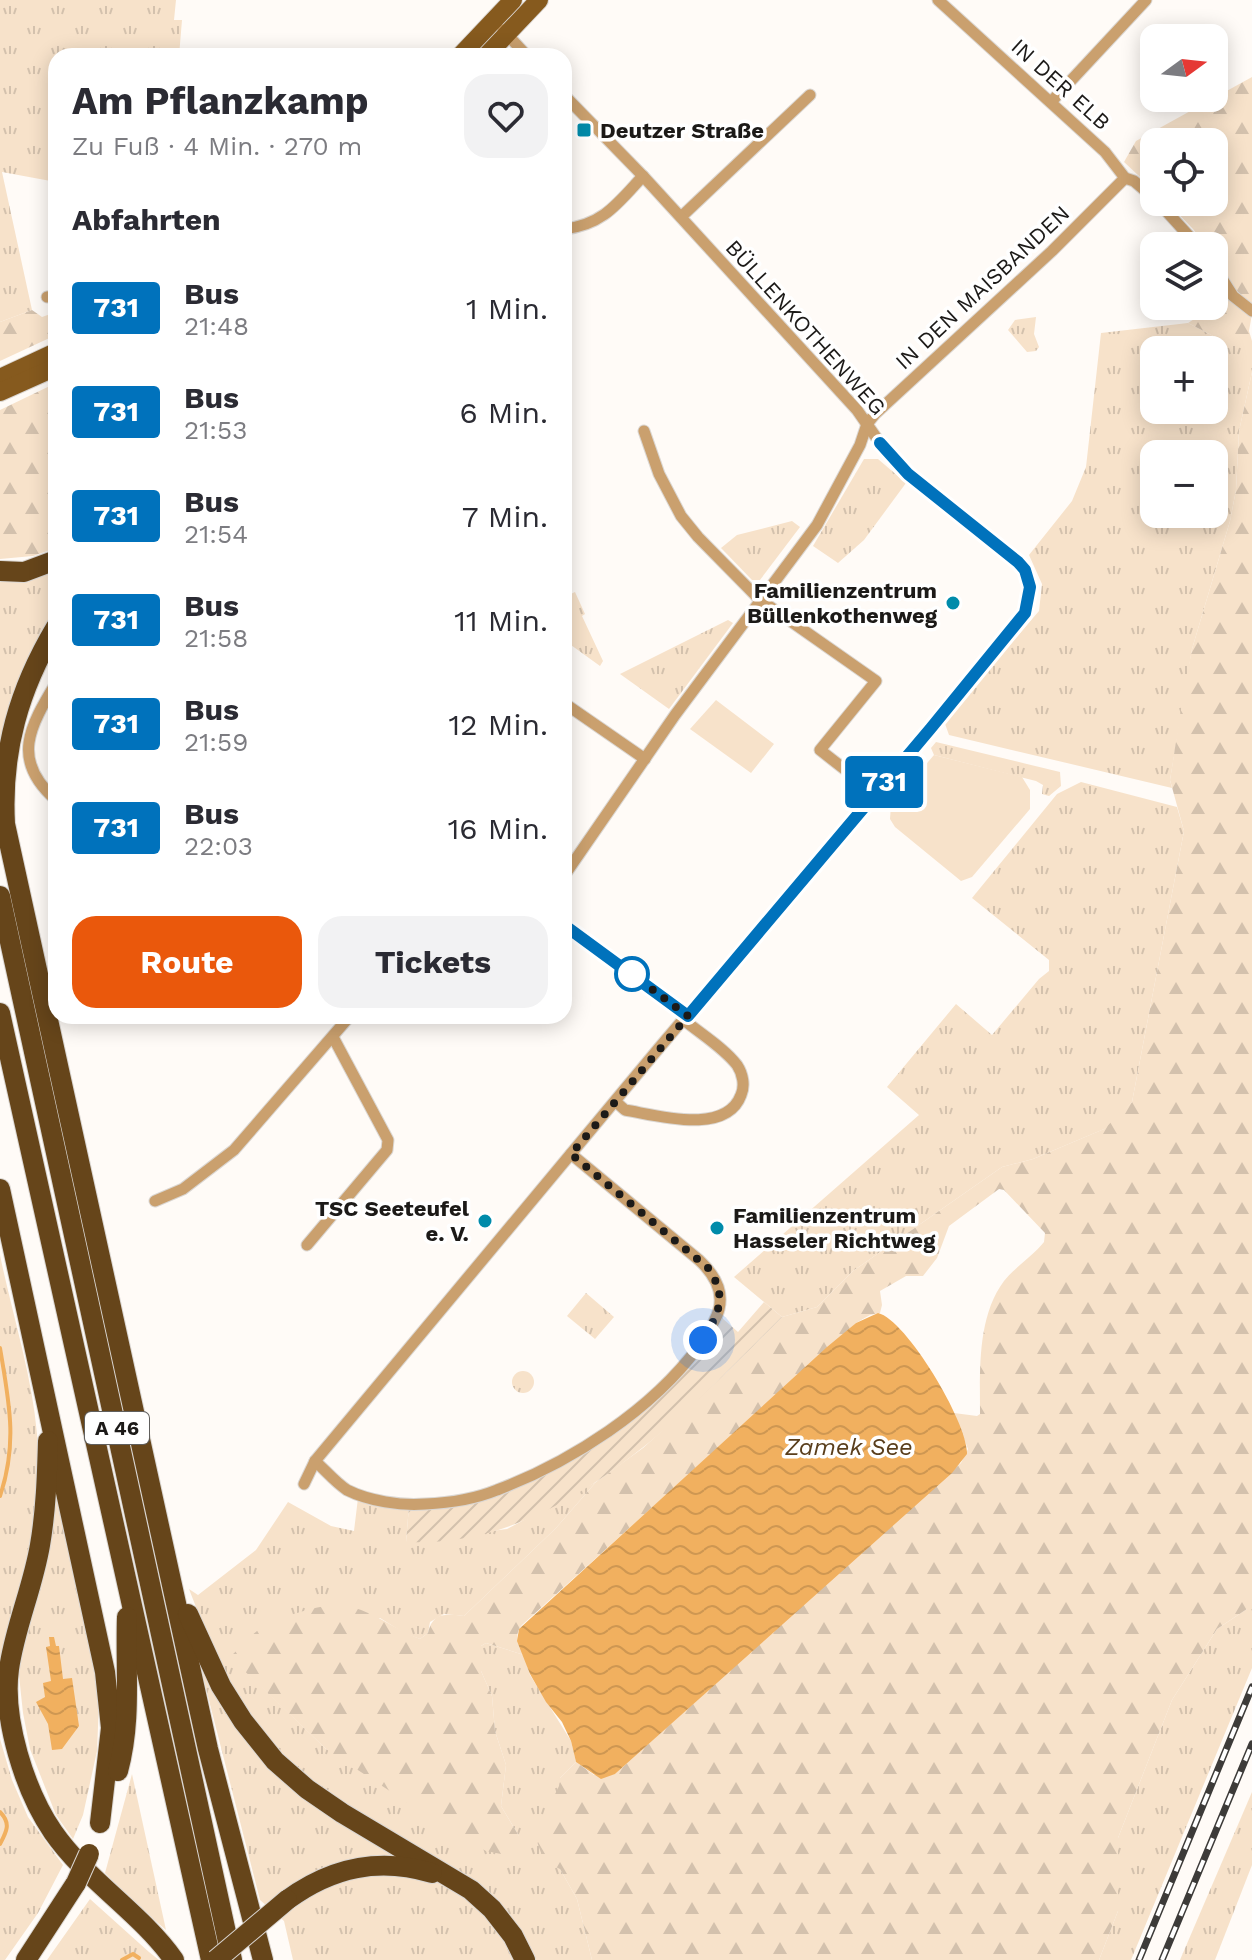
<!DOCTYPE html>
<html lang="de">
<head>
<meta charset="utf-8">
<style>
	:root { --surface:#fff; --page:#f2f2f3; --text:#2b2b33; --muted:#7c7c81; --accent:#ea580c }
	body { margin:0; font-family:"Work Sans",sans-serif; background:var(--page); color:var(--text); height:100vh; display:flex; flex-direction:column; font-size:30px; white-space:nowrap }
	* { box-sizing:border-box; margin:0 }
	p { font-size:26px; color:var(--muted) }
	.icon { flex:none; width:44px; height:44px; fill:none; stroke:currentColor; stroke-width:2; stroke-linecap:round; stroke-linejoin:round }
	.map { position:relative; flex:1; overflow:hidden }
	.drawer { position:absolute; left:48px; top:48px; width:524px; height:976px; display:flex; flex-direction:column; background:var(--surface); border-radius:24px; box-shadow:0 4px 20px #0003 }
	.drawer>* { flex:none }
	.badge { padding:0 16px; border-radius:6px; font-size:28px; line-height:52px }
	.needle { width:52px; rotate:75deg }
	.tools { position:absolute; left:1140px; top:24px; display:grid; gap:16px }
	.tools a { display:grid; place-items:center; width:88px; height:88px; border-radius:16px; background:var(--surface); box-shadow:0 4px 20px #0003; font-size:40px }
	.you { position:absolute; width:40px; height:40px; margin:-20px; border:6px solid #fff; border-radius:50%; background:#1a73e8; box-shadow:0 0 0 12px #1a73e833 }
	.map>.badge { position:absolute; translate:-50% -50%; box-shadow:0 0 0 4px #fff }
	h2 { padding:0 24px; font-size:30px; line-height:72px }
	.round { display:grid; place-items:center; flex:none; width:84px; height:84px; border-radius:24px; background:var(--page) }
	.overview { display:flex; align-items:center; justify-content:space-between; height:136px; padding:0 24px }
	h1 { font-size:38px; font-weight:700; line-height:60px }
	.action { display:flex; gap:16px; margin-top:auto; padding:16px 24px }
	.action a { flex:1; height:92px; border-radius:24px; background:var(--accent); color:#fff; font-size:32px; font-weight:700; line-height:92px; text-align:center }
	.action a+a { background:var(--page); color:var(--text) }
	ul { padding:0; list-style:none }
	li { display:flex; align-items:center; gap:24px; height:104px; padding:0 24px }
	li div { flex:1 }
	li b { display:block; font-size:30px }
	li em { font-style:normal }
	li .badge { min-width:88px; font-weight:700; text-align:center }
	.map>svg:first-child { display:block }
</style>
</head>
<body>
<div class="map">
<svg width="1252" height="1960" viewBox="0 0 1252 1960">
	<defs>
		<pattern id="grass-tufts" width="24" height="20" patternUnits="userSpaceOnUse" patternTransform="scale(2)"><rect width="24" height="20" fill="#f7e2ca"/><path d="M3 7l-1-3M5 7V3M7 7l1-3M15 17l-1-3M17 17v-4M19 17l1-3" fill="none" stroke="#d3c1ad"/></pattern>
		<pattern id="forest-firs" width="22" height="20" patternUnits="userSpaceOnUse" patternTransform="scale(2)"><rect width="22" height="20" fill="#f7e2ca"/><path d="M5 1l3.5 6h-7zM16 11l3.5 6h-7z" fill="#d3c1ad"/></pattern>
		<pattern id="garden-furrows" width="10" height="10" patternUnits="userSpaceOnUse" patternTransform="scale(2)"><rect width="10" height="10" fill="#f7e2ca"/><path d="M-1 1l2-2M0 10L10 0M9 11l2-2" fill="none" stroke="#d3c1ad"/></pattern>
		<pattern id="water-waves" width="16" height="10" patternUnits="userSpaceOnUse" patternTransform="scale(2)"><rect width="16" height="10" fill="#f1b05f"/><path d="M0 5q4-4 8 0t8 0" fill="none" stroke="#ce9752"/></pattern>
	</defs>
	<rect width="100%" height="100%" fill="#fffbf7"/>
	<g fill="url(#grass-tufts)" fill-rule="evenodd">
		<polygon points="0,0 176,0 174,20 182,20 179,56 56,56 56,182 2,172 32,310 0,322"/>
		<polygon points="1036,317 1034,334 1039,347 1036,351 1027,352 1008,330 1015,320"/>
		<path d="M1188,323L1223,341H1252V372L1239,431L1236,490L1230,521L1192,649L1170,780L1172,788L949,735L944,721L1039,611L1042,584L1029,555L1072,501L1086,467L1101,333ZM1154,350H1214V410H1154ZM1154,454H1214V514H1154Z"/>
		<polygon points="864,459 878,459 906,483 864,540 838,563 813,546"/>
		<polygon points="792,521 800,527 760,580 752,580 721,548 737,535"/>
		<polygon points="56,568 56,612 40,638 0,746 0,576"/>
		<polygon points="575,592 585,614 582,616 603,661 600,666 564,640 564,597"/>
		<polygon points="728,620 733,623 669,709 620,674"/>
		<polygon points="936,742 1060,772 1061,786 1049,796 1042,794 1043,785 1036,781 934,755 931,748"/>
		<polygon points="1081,782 1177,807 1184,831 1132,1102 1109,1127 1033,1159 1002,1167 853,1271 817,1307 782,1317 734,1277 919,1115 887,1087 956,1004 992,1035 1039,979 1049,971 1049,960 972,898 1057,794"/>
		<path d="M0,1255C12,1314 32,1374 37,1434C44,1514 20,1591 0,1667Z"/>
		<polygon points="586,1293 614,1317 595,1339 567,1316"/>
		<circle cx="523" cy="1382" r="11"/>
		<polygon points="596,1482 556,1528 464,1616 444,1614 430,1622 428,1633 420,1639 404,1633 380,1618 231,1657 326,1749 519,1836 501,1806 506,1765 495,1731 492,1696 481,1671 481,1646 486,1643 524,1655 530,1675 571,1741 576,1762 560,1778 560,1869 577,1899 592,1960 293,1960 284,1921 260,1900 202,1673 217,1661 189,1589 198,1595 256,1550 288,1502 331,1526 354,1531 358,1498 409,1506 406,1542 507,1529"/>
		<polygon points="55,1492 95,1668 99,1702 97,1751 83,1815 73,1839 56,1815 30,1749 23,1713 18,1666 33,1613"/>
		<polygon points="1247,1609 1252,1609 1252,1668 1131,1960 1099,1960 1118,1911 1118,1838 1172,1700 1217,1629"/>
		<polygon points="0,1739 12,1780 28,1817 63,1865 38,1913 5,1960 0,1960"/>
		<polygon points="132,1774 166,1930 131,1900 105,1873"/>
		<polygon points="1252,1792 1252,1865 1215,1960 1180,1960"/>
		<polygon points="90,1899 149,1952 159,1960 47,1960"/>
	</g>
	<g fill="url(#forest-firs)">
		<path d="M1252,77V307C1237,292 1214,268 1214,246H1206L1193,229L1167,202H1214V142H1154V190L1124,162L1136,141Z"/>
		<polygon points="1214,274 1252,314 1249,331 1252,341 1223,341 1188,323 1202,314 1206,306 1214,306"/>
		<polygon points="32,310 42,317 56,312 56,335 0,361 0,322"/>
		<path d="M1252,372V1609H1247L1217,1629L1172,1700L1118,1838V1911L1099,1960H592L577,1899L560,1869L544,1861L535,1836L559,1786L560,1778L576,1762L594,1775L615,1774L961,1463L968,1449L954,1413L977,1416L980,1414C980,1371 977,1317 1004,1281C1016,1266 1033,1256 1044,1242L1045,1233L1004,1190L999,1189L949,1226L937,1258L923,1276H906L880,1291L882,1305L880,1313L870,1315L856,1323L522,1625C513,1635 519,1645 524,1655L486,1643L481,1646V1671L492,1696L495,1731L506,1765L501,1806L519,1836L501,1854L486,1851L452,1832L326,1749L230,1657C239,1649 248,1638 257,1631C278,1617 328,1600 352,1607C377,1614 396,1630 420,1639L428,1633C433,1612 445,1614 464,1616L556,1528L596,1482L643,1448L726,1373L782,1317L817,1307L853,1271L1002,1167L1033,1159L1104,1129L1132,1102L1184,831L1170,780L1184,690L1192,649L1230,521L1236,490L1239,431Z"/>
		<polygon points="56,383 56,548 33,556 0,559 0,410"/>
	</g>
	<path fill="url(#garden-furrows)" d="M764,1302L782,1317C683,1416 558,1550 406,1542L409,1506L456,1503L557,1465L663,1393L721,1317L738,1332Z"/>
	<g fill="#f7e2ca">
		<polygon points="716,700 774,744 751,773 690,729"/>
		<polygon points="934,755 1022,777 1030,790 1030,809 972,877 961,881 895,827 890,819 891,805"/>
	</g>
	<g fill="url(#water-waves)">
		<path d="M878,1313C907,1320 969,1425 967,1454L952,1473L615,1774L601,1779L576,1762L571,1741L562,1722L546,1702L530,1674L517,1641L519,1629L827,1347L856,1323Z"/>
		<polygon points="49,1637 54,1637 56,1646 59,1646 63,1679 72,1678 79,1726 62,1749 52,1750 48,1724 36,1702 45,1697 43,1683 51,1681 46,1647 50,1646"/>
	</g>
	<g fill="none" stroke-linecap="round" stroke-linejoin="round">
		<g stroke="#f1b05f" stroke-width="4">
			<path d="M0,1348C9,1402 18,1443 0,1496"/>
			<path d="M0,1812C11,1823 7,1831 0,1844"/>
			<polyline points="122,1960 133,1954 139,1958"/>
		</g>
		<defs>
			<g id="minor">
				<polyline points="938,0 1105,152 1125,178 1134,181 1154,198"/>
				<polyline points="503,30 527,56"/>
				<polyline points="1051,102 1146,0"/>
				<polyline points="1158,202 1198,246"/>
				<polyline points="681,217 810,95"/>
				<path d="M564,229C603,225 618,203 643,176"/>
				<polyline points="1214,266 1233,296 1252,311"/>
				<polyline points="47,297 56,296"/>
				<polyline points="644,431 659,474 681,516 698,537 759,599 876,681 820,750 875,793"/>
				<path d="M56,683C30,726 10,760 56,800"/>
				<polyline points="564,703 645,759"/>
				<polyline points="564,876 675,715 817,525 860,445 867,424 875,414 1052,251 1125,178"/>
				<polyline points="564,925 688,1016"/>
				<path d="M616,1102L625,1110C656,1115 726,1136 741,1095C745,1086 743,1074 737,1065C724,1048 701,1034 684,1020"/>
				<polyline points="155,1201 183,1189 234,1150 350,1016"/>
				<polyline points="307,1245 387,1150 388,1140 333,1037"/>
				<path d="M315,1461C325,1470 336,1483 347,1490C369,1501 401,1506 425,1504C449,1503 475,1499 497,1490C571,1462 652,1410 699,1346C706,1335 716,1322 719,1309C724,1289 713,1273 699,1260L571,1154"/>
				<path d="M304,1484L315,1461L659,1048L1007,637C1025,613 1040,590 1018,562L908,474L880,443L857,410L643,176L564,95"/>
			</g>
			<g id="primary">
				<polyline points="460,56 513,0"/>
				<polyline points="486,56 539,0"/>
				<polyline points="0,378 56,352"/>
				<polyline points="0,392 56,367"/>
			</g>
			<g id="motorway">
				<polyline points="0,571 24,572 56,560"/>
				<path d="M56,627C19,689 1,751 5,824L208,1749L263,1960"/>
				<polyline points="0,896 232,1960"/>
				<polyline points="0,1013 211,1960"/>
				<polyline points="0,1189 105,1672 111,1728 100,1823"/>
				<path d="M48,1441C47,1476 46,1510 40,1545C33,1587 15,1627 9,1669C2,1719 25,1791 53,1832C87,1881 141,1913 174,1960"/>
				<polyline points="188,1614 221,1686 243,1721 275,1761 307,1789 342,1813 471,1890 492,1909 513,1936 525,1960"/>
				<path d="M118,1771C132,1720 125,1669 127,1617"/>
				<path d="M287,1900C332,1867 379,1857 432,1873"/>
				<polyline points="26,1960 76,1883"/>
			</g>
		</defs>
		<use href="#minor" stroke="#dbd7d3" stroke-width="13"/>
		<use href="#primary" stroke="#dbd7d3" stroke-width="20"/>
		<use href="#motorway" stroke="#dbd7d3" stroke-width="22"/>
		<use href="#minor" stroke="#caa06e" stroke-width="11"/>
		<use href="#primary" stroke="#865a1e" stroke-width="18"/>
		<use href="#motorway" stroke="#66451a" stroke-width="20"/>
		<defs>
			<g id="rail">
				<polyline points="1139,1960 1252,1687"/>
				<polyline points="1162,1960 1252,1744"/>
			</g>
		</defs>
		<use href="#rail" stroke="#3d3b39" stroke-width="7"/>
		<use href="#rail" stroke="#fff" stroke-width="4" stroke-dasharray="12" stroke-linecap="butt"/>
		<defs>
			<g id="motorway-bridge">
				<polyline points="76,1883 89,1854"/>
				<polyline points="216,1960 287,1900"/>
			</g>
		</defs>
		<use href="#motorway-bridge" stroke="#dbd7d3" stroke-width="22" stroke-linecap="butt"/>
		<use href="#motorway-bridge" stroke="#66451a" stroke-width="20"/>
	</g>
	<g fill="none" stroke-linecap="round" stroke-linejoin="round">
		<defs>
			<polyline id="line" points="564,925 688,1016 931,728 1025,613 1030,587 1025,570 1018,562 908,474 880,443"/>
		</defs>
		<use href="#line" stroke="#fff" stroke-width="18"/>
		<use href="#line" stroke="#0072bc" stroke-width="12"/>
		<path stroke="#1c1a18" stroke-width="8" stroke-dasharray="0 14.4" d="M632,974L625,969L688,1016L571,1154L708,1268C728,1297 719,1312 703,1340"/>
	</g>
	<g fill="#008baa" stroke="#fff" stroke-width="3">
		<rect x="576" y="122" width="16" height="16" rx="4"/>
		<circle cx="953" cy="603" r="8"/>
		<circle cx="485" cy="1221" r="8"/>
		<circle cx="717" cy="1228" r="8"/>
	</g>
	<circle fill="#fff" stroke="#0072bc" stroke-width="4" cx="632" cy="974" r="16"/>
	<g text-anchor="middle" stroke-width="7" stroke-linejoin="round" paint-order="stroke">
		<rect fill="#fff" stroke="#605f5d" stroke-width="2" x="85" y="1412" width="64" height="32" rx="6"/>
		<g font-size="20" font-weight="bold" fill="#1c1a18">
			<text x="117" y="1435">A 46</text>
		</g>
		<g font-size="22" fill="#1c1a18" stroke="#fff">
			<text transform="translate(1061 84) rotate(42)" y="8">IN DER ELB</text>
			<text transform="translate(982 287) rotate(-43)" y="8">IN DEN MAISBANDEN</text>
			<text transform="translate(806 327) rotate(48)" y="8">BÜLLENKOTHENWEG</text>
		</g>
		<g font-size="22" font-weight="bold" fill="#1c1a18" stroke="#fff" text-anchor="start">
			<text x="600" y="138">Deutzer Straße</text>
			<text x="937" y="598" text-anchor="end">Familienzentrum<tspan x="937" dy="25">Büllenkothenweg</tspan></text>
			<text x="469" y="1216" text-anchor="end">TSC Seeteufel<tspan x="469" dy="25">e. V.</tspan></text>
			<text x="733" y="1223">Familienzentrum<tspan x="733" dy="25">Hasseler Richtweg</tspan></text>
		</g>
		<g font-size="24" font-style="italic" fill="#593e1c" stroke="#fff">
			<text x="849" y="1455">Zamek See</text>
		</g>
	</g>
</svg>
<div class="tools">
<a><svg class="needle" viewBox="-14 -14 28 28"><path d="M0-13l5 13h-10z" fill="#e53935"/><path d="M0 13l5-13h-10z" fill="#7c7c81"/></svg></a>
<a><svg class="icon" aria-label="locate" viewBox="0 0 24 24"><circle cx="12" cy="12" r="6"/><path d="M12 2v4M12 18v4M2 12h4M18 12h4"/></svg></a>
<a><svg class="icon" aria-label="layers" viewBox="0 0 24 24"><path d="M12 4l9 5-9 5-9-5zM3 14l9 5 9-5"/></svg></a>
<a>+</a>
<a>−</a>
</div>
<div class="you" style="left:703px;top:1340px"></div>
<b class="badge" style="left:884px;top:782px;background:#0072bc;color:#fff">731</b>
<section class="drawer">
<div class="overview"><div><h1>Am Pflanzkamp</h1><p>Zu Fuß · 4 Min. · 270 m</p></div><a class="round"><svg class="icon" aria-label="heart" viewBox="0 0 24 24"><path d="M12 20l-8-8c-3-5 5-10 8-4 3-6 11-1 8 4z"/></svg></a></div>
<h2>Abfahrten</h2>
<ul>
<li><span class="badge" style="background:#0072bc;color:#fff">731</span><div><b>Bus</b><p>21:48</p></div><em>1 Min.</em></li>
<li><span class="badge" style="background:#0072bc;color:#fff">731</span><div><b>Bus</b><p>21:53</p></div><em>6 Min.</em></li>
<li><span class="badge" style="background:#0072bc;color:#fff">731</span><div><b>Bus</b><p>21:54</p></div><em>7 Min.</em></li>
<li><span class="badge" style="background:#0072bc;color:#fff">731</span><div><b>Bus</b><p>21:58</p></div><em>11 Min.</em></li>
<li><span class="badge" style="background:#0072bc;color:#fff">731</span><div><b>Bus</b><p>21:59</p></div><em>12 Min.</em></li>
<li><span class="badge" style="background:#0072bc;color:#fff">731</span><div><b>Bus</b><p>22:03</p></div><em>16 Min.</em></li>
</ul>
<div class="action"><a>Route</a><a>Tickets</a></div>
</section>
</div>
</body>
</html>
